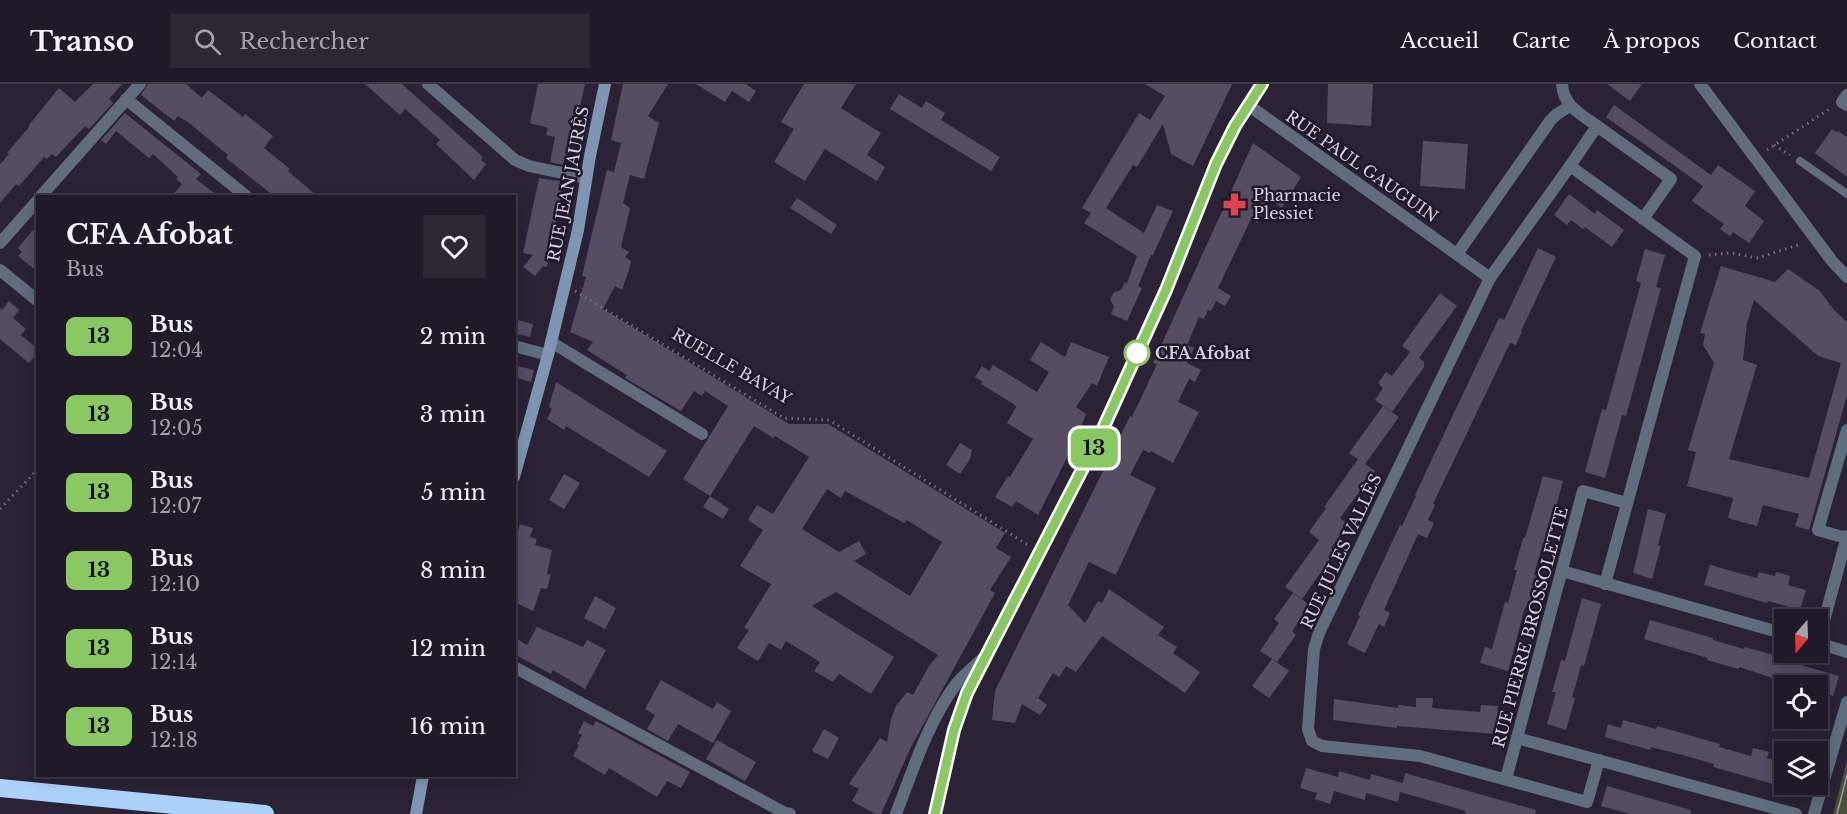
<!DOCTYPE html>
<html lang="fr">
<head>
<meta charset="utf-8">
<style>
	:root { --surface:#201a28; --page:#2d2734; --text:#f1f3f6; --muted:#a2a1a8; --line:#3d3845 }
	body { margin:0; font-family:"Libre Baskerville",serif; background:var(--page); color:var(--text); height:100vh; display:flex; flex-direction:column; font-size:22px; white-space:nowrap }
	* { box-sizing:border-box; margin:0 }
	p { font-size:20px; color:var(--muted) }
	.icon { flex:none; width:33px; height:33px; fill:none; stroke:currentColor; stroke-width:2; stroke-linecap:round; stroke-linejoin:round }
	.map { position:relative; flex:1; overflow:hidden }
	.panel { position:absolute; left:36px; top:111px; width:480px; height:582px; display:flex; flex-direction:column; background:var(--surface); border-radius:0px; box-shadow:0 3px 15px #0003,0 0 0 2px var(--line) }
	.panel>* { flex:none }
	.badge { padding:0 12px; border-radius:9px; font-size:21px; line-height:39px }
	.needle { width:39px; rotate:199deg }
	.tools { position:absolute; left:1774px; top:525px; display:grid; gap:12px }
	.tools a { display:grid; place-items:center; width:54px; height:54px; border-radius:0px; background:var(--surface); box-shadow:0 3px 15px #0003,0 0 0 2px var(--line); font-size:30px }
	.map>.badge { position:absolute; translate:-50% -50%; box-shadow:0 0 0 3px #fff }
	.round { display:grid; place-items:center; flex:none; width:63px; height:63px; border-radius:0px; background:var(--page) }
	.overview { display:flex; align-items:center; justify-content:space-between; height:102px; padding:0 30px }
	h1 { font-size:28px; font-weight:700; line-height:45px }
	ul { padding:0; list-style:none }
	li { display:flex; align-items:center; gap:18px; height:78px; padding:0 30px }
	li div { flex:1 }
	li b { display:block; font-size:22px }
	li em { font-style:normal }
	li .badge { min-width:66px; font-weight:700; text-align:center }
	header { display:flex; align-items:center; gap:36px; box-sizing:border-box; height:84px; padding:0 30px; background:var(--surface); border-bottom:2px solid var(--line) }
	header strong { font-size:28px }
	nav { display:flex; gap:33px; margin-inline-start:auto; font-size:21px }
	.search { width:420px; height:54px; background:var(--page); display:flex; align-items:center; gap:15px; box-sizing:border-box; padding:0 21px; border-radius:0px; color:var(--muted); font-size:22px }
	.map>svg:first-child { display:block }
</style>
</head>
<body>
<header>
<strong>Transo</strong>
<div class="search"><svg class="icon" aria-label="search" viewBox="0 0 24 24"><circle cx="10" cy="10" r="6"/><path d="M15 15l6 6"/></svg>Rechercher</div>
<nav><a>Accueil</a><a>Carte</a><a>À propos</a><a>Contact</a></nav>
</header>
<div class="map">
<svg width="1847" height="730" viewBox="0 0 1847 730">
	<rect width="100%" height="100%" fill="#2b2235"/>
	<polygon fill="#455238" points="1847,676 1847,730 1833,730"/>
	<g fill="#564d63" fill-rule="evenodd">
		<polygon points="93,0 122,0 109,15 113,19 89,45 85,42 56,73 52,70 47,75 44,73 19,102 16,100 0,119 0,80 9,70 7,69 30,42 29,41 59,4 75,18"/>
		<polygon points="148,0 186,0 202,14 208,6 243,33 245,30 273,52 264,64 290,85 288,87 317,112 274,112 226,74 228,71 189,39 178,32 174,37 141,11"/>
		<polygon points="365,0 402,0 483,73 481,76 486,80 474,96 436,60 440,56 405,25 400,31"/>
		<polygon points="538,0 585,0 569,72 565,71 563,81 550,78 555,53 546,51 548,44 530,39"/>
		<path d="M623,0H668L648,32L659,39L644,95L630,91L623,119L630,124L621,163L629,168L625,173L631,177L630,183L622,206L615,202L603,225L789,340H828L1005,449L996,464L1011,473L990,506L995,509L911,663L881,730H875L852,717L859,705L849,700L880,654L887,658L891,635L896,622L907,608L913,611L929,582L938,571L836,508L812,522L894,573L871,610L839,590L833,598L814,587L820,578L786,557L781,566L769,559L758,577L737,564L749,546L744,544L771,500L740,482L763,446L748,436L757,421L773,430L809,373L775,352L773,354L754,342L710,412L729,425L723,435L703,423L710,412L683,395L728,322L705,307L702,312L694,307L681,327L625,294L627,291L587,266L593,258L570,248L586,193L582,192L607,86L614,88L621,59L611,56ZM827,405L841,414L845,407L904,439L907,436L942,458L910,512L854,477L866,470L859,457L839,468L802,445Z"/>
		<polygon points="696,0 746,0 756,7 749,18 732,7 725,18"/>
		<polygon points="804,0 856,0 841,24 881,49 867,71 885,83 877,97 825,65 805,97 774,78 794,45 781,38"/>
		<polygon points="1145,0 1232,0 1193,82 1171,70 1163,40 1137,83 1133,81 1106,124 1144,149 1157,121 1173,127 1153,171 1151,171 1138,202 1142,204 1127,237 1111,230 1114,222 1110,216 1114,208 1121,206 1125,198 1127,199 1137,172 1084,139 1091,129 1082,124 1139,29 1150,36 1165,12"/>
		<polygon points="1328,0 1373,0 1371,42 1327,39"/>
		<polygon points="1607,0 1642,0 1630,17"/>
		<polygon points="899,10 922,24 926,17 945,29 941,36 1000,73 991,87 890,25"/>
		<polygon points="1614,21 1711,91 1718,81 1755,107 1745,122 1764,137 1749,159 1733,148 1730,152 1720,145 1724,140 1692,117 1703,102 1606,33"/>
		<polygon points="125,29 201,90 196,95 218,112 172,112 182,100 176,95 178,93 153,70 149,74 116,47 106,60 101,56"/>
		<polygon points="1832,45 1836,48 1838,47 1847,53 1847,93 1815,69"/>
		<polygon points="1423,57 1468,60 1465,105 1420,102"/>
		<polygon points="1253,59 1301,93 1282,124 1270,116 1258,139 1251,135 1218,204 1231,212 1225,222 1216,217 1211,227 1208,226 1204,235 1199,233 1187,261 1194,264 1187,279 1201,286 1195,298 1189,295 1178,318 1199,328 1173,379 1151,367 1150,369 1143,366 1130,391 1156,404 1116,491 1089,478 1068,521 1085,539 1098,517 1102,519 1109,505 1164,543 1158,551 1177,563 1173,569 1200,588 1185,609 1102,552 1076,588 1066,582 1059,593 1053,589 1038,614 1047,621 1040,631 1022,620 1015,639 992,636 995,607 1130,332 1132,333 1157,280 1153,279"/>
		<polygon points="539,94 560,97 559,106 562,107 547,183 543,182 535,192 523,183 533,171 523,169"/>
		<polygon points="1569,110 1595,130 1597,126 1624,146 1612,163 1585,143 1583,145 1571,136 1567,141 1554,131"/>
		<polygon points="797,114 837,141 831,150 790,124"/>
		<polygon points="38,140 38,188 18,172 22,168 18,164"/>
		<polygon points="1538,164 1556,173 1521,247 1522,247 1516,261 1510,259 1433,420 1435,421 1428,436 1434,439 1427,454 1418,450 1384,526 1390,529 1384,543 1379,540 1365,569 1347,560 1360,532 1358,531 1400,441 1402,442 1416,412 1415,411 1499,234 1504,236"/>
		<polygon points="1645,165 1665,171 1656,203 1661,204 1626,332 1622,331 1605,394 1585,388 1602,325 1606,326 1641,199 1636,197"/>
		<path d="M1721,182L1775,198L1788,185L1820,207L1834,226L1847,238V311L1809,446L1795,442L1799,430L1763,421L1757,442L1728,434L1733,414L1687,402L1696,368L1688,366L1714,279L1703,261L1705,250L1700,249ZM1754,216L1818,272L1841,279L1809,394L1729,375L1757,281L1743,276L1747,239Z"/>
		<polygon points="1440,209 1457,222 1419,274 1424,278 1424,283 1392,328 1375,316 1383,304 1378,299 1386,288 1392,292 1410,268 1402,262"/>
		<polygon points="9,217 19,226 13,234 26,245 21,251 38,265 38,268 29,279 0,255 0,224 2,226"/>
		<polygon points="514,235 533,240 530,253 514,249"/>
		<polygon points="1041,258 1065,273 1071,258 1109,273 1097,302 1092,299 1076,323 1086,330 1075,358 1038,431 1016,417 1012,423 995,413 1008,392 1010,393 1033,355 1007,339 1016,323 1015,321 981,300 983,298 975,293 982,282 989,287 993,281 1037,308 1049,288 1030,276"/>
		<polygon points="514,281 534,286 531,298 514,293"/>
		<polygon points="556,298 667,367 649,393 566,342 564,346 547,335 552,325 549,323"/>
		<polygon points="1383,322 1399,333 1365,380 1375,387 1340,434 1348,440 1331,464 1336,467 1302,515 1285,503 1319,456 1309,448 1326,424 1324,423 1358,375 1349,369"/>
		<polygon points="960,359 972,366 970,375 960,390 946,381"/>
		<polygon points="564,390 580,399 564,425 549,416"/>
		<polygon points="1543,392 1563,397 1546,460 1543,459 1534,491 1537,492 1528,524 1525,523 1508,587 1480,579 1485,563 1492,565 1505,518 1508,519 1517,486 1514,486 1523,454 1525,454"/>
		<polygon points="1648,425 1666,430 1658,461 1661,462 1652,495 1633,489"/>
		<polygon points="520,440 533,444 530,453 537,455 535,461 552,466 547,490 551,491 547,505 541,504 533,527 514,518 514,478 517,466 514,465 514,460"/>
		<polygon points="1710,481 1757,494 1759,488 1775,492 1776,488 1790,492 1788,501 1806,506 1800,526 1768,517 1767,519 1704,501"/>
		<polygon points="1293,509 1310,521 1292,547 1296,551 1277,578 1260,567 1279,539 1274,535"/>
		<polygon points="595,512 616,524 605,545 584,534"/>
		<polygon points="1582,514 1601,520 1584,582 1581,581 1577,597 1572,613 1575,614 1566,646 1547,640 1556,608 1552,608 1557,591 1561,576 1565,577"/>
		<polygon points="1650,536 1713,554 1713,556 1744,565 1745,563 1777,572 1776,574 1839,592 1833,612 1818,607 1820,602 1797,602 1739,583 1739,585 1707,576 1708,574 1644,555"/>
		<polygon points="537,543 583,563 587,556 606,566 585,605 553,586 551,590 514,570 514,553 527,561"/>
		<polygon points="1272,575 1289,587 1269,614 1252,602"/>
		<polygon points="661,596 713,625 717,618 731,627 713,659 678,640 668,657 647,645 655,631 645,625"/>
		<polygon points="1416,614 1433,614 1432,624 1480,628 1481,621 1498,622 1496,650 1397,642 1397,644 1333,636 1334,615 1398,624 1398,621 1416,623"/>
		<polygon points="1623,636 1656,645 1657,642 1720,660 1719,663 1751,672 1753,664 1769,668 1767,674 1785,679 1785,700 1778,698 1777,701 1713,683 1714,680 1683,671 1651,663 1650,666 1605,653 1608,640 1621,644"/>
		<polygon points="584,637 593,642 596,637 690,688 681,704 667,697 657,713 609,684 605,691 573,672 579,661 577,660 582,651 578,649"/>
		<polygon points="824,645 839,654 828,675 812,667"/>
		<polygon points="717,656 756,678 745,697 706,675"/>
		<polygon points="1306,684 1338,693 1339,687 1370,696 1371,690 1403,699 1405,689 1536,726 1535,730 1465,730 1466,727 1400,708 1398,718 1366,709 1365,716 1334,707 1330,720 1315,715 1317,709 1300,704"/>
		<polygon points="1607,702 1691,726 1691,730 1630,730 1601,722"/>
	</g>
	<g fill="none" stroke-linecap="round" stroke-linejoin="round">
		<g stroke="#756e7e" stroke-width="3" stroke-dasharray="1.5 4.5" stroke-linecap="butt">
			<polyline points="1774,61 1790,71"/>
			<polyline points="1767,66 1831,24"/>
			<polyline points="1709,171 1730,169 1758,174 1801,160"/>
			<polyline points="575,207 784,334 829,336 1028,461"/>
			<polyline points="0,425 38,385"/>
		</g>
		<polyline stroke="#5f6d7e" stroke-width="8" points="1800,77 1847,110"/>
		<g stroke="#5f6d7e" stroke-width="12">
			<polyline points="428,0 515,76 529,82 586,94"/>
			<path d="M1562,0C1563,22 1581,30 1597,42"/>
			<polyline points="1700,0 1832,177 1847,193"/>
			<polyline points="1847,11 1842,18 1847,21"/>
			<polyline points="126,15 246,112"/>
			<polyline points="1248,21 1490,194"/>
			<polyline points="1570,82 1490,194 1319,549 1314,565 1308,645 1312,657 1322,662 1420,672 1587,718 1599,676"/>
			<polyline points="41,112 140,0"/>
			<polyline points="0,159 38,116"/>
			<polyline points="1457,170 1550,37 1557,30 1570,22"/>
			<polyline points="0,186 38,217"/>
			<polyline points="551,258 702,350"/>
			<polyline points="514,262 548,271"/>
			<polyline points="1846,454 1818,446 1847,346"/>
			<polyline points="1562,487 1785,550"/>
			<polyline points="1605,500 1695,172 1570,82 1597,42 1671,95 1643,135"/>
			<polyline points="1818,559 1847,452"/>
			<polyline points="1818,559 1847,568"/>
			<polyline points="514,583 785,729 790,730"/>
			<polyline points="1517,654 1796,730"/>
			<polyline points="1506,695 1583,407 1627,419"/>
			<path d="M896,730C913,686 928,637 957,599C965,590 975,582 984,573"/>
			<polyline points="1814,730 1847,618"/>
		</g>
		<g stroke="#7e96b1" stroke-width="12">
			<polyline points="514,393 548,271 578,146 590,72 605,0"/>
			<polyline points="416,730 423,692"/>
			<polyline points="935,730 954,646 967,609 1100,351 1166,206 1216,80 1235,42 1262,0"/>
		</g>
		<polyline stroke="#acd1fb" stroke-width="18" points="0,704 265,730"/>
		<polyline stroke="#a29cab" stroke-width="1.5" points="1837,730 1847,691"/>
	</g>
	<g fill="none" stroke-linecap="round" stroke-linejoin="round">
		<defs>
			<polyline id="line" points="935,730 954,646 967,609 1100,351 1166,206 1216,80 1235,42 1262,0"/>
		</defs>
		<use href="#line" stroke="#fff" stroke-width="14"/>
		<use href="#line" stroke="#8ac864" stroke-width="9"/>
	</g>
	<defs>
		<symbol id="pharmacy-bare" viewBox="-9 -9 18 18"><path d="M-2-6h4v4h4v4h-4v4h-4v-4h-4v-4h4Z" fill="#e0444e" stroke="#21182b" stroke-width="2.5" paint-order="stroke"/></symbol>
	</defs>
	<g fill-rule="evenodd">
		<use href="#pharmacy-bare" x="1218" y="104" width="33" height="33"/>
	</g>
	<circle fill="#fff" stroke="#8ac864" stroke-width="3" cx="1137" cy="269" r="12"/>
	<g text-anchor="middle" stroke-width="5" stroke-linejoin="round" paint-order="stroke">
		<g font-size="16" fill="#d5d0dd" stroke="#21182b">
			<text transform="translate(1362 82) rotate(35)" y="6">RUE PAUL GAUGUIN</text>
			<text transform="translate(568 100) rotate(-79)" y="6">RUE JEAN JAURÈS</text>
			<text transform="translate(732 282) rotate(30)" y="6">RUELLE BAVAY</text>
			<text transform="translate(1341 467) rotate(-65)" y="6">RUE JULES VALLÈS</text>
			<text transform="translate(1530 543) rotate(-75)" y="6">RUE PIERRE BROSSOLETTE</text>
		</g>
		<g font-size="16" fill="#d5d0dd" stroke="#21182b" text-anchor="start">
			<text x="1253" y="117">Pharmacie<tspan x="1253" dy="18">Plessiet</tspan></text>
		</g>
		<g font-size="16" font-weight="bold" fill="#d5d0dd" stroke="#21182b" text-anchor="start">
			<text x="1155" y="275">CFA Afobat</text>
		</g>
	</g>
</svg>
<div class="tools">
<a><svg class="needle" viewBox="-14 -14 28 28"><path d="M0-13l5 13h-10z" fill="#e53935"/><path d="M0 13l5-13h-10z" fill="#a2a1a8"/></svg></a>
<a><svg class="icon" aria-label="locate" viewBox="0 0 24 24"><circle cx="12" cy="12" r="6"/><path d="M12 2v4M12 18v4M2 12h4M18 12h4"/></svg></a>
<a><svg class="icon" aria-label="layers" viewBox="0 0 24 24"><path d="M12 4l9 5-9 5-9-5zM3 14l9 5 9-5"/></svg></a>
</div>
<b class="badge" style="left:1094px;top:364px;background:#8ac864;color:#111">13</b>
<section class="panel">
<div class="overview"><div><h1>CFA Afobat</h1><p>Bus</p></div><a class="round"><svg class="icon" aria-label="heart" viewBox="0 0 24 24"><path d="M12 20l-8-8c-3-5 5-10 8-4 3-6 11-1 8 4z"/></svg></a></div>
<ul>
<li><span class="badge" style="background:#8ac864;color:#111">13</span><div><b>Bus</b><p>12:04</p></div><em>2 min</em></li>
<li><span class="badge" style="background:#8ac864;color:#111">13</span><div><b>Bus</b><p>12:05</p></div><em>3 min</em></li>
<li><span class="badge" style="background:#8ac864;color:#111">13</span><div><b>Bus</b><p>12:07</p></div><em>5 min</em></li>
<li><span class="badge" style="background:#8ac864;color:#111">13</span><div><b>Bus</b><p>12:10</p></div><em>8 min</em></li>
<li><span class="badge" style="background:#8ac864;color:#111">13</span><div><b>Bus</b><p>12:14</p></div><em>12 min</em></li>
<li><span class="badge" style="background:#8ac864;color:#111">13</span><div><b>Bus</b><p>12:18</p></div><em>16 min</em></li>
</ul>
</section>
</div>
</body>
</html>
